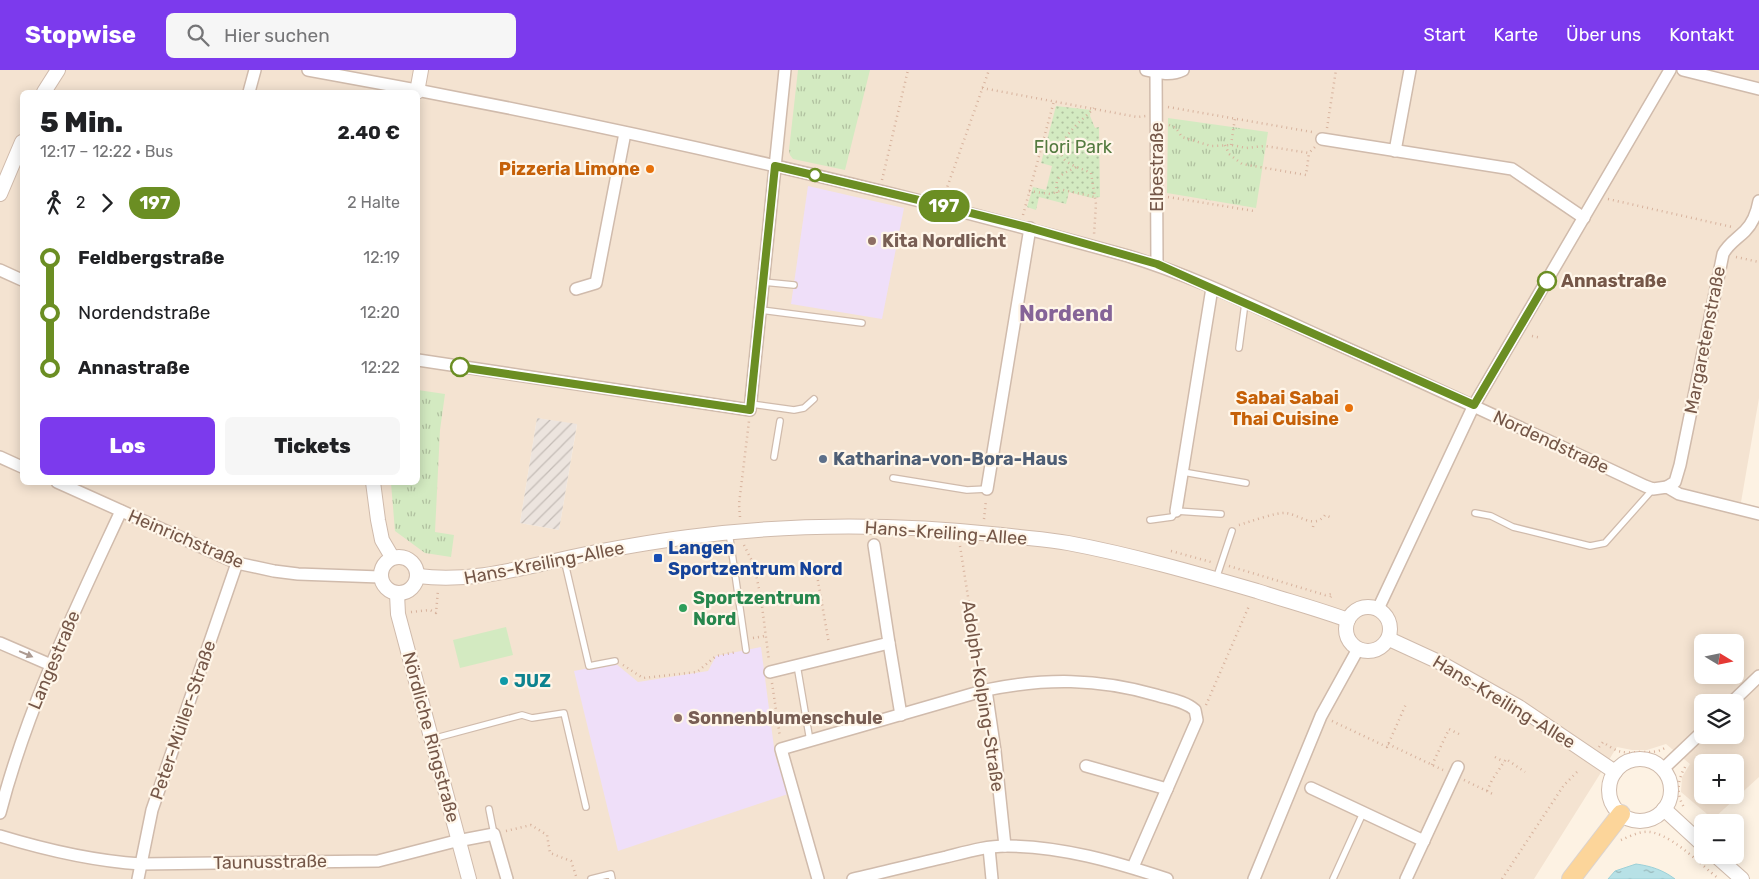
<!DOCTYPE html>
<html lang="de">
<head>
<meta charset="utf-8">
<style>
	:root { --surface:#fff; --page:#f6f6f6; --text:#202124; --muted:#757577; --accent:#7c3aed }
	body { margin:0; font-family:Rubik,sans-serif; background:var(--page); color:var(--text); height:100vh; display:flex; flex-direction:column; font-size:19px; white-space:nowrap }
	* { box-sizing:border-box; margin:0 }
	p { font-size:16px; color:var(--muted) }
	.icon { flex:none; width:28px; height:28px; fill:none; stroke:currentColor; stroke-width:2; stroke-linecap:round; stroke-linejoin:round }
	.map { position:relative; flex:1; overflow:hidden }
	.details { position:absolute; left:20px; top:20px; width:400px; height:395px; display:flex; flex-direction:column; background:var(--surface); border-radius:8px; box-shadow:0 2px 12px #0003 }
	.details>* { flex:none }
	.badge { padding:0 10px; border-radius:16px; font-size:18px; line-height:32px }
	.needle { width:32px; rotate:100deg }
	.fabs { position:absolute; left:1694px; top:564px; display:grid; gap:10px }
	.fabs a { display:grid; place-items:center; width:50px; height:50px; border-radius:8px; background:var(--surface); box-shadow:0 2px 12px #0003; font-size:25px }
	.map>.badge { position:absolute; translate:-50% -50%; box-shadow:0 0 0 2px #fff }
	.legs { display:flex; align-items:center; gap:8px; height:55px; padding:0 20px; font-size:16px }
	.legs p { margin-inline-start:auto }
	.overview { display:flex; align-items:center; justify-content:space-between; height:85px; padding:0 20px }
	h1 { font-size:28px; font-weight:800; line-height:38px }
	.action { display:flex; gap:10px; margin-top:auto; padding:10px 20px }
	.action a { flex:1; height:58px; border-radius:8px; background:var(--accent); color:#fff; font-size:20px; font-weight:800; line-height:58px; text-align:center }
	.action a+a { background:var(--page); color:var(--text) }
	ul { padding:0 20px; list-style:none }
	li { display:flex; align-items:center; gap:18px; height:55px; font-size:19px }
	li i { display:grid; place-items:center; width:8px; height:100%; margin:0 6px; background:currentColor }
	li i::after { content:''; width:12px; height:12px; margin:-6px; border:4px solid; border-radius:50%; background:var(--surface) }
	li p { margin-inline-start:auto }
	li:first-child i { background:linear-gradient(#0000 50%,currentColor 0) }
	li:last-child i { background:linear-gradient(currentColor 50%,#0000 0) }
	header { display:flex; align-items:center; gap:30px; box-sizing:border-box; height:70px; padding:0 25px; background:var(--accent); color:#fff }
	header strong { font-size:24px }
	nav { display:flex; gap:28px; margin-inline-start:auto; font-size:18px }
	.search { width:350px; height:45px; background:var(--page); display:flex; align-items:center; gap:12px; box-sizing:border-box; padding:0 18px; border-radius:8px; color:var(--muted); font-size:19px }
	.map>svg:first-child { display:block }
</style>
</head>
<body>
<header>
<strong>Stopwise</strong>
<div class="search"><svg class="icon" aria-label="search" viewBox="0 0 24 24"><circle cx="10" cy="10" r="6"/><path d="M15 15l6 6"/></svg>Hier suchen</div>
<nav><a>Start</a><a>Karte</a><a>Über uns</a><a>Kontakt</a></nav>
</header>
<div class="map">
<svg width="1759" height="809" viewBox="0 0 1759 809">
	<defs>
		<pattern id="industrial-furrows" width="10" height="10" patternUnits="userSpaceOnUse" patternTransform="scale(1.25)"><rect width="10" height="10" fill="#ece4de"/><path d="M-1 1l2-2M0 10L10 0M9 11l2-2" fill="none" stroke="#c4bcb6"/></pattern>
		<pattern id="grass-dots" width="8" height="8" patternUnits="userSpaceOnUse" patternTransform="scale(1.25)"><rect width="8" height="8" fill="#d3eac1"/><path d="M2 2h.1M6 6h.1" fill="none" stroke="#b0c09f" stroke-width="1.8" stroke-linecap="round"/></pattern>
		<pattern id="park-tufts" width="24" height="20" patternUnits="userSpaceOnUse" patternTransform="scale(1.25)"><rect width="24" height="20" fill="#d3eac1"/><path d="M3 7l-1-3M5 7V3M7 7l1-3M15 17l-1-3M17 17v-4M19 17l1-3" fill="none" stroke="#b0c09f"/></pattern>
		<pattern id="water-ripples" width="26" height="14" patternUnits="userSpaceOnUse" patternTransform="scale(1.25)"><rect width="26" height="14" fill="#b7e1e6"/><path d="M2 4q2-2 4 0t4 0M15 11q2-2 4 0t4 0" fill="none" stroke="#99b9bc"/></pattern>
	</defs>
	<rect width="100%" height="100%" fill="#fdf2e3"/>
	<path fill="#f4e3d1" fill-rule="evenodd" d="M0,0H1759V328L1740,438L1759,442V707L1713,749L1681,722L1682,707L1690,694L1666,674L1647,680H1632L1617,677L1534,809H0ZM22,22H418V412H22ZM537,348L577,355L559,460L520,453ZM1702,572H1735V605H1702ZM1702,632H1735V665H1702ZM1702,692H1735V725H1702Z"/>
	<polygon fill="url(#industrial-furrows)" points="537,348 577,354 559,460 520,453"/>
	<g fill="#efdff9">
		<polygon points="808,116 904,138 882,249 791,234"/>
		<polygon points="761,577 775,685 788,724 618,781 574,601 615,593 638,612 708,601 716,586"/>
	</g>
	<polygon fill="url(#grass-dots)" points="1056,36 1091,40 1090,46 1095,58 1099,57 1100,127 1092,128 1069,122 1066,134 1039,127 1036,140 1027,137 1033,117 1046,120 1052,96 1041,93"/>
	<g fill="url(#park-tufts)">
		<polygon points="798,0 870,0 845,100 793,89 790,85 789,80"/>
		<polygon points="1168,48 1268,62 1256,138 1167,123"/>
		<polygon points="418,320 445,324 440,360 435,462 454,465 451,487 425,483 395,461 391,413 418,412"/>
	</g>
	<polygon fill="#d3eac1" points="506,557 513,585 460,598 453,570"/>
	<path fill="url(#water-ripples)" stroke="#9dd1d8" d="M1636,794C1651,796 1663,800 1675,809H1608L1615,801Z"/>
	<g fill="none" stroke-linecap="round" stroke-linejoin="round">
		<defs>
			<g id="service">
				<polyline points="763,212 794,215"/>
				<polyline points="761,240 862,253"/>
				<polyline points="1239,278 1245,233"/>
				<polyline points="751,334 794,340 804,338 814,329"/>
				<polyline points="774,387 780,351"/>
				<polyline points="1183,402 1246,413"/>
				<polyline points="893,408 967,420 987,419"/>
				<polyline points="1475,443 1491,446 1513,457 1590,476 1605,473 1653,419"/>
				<polyline points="1150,450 1172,447 1176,441 1221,444"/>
				<polyline points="729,462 746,580"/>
				<polyline points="564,489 589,596 615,591"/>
				<polyline points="1216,509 1232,461"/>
				<polyline points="797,595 810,671"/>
				<polyline points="432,669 522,645 532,648 564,643 586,737"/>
				<polyline points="489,739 494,764"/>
				<polyline points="591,809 611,804 612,809"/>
				<polyline points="1333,809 1363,743"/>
			</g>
			<g id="minor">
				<path d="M308,0C584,49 858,111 1128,186C1197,207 1261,240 1326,269C1433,317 1539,366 1645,416L1653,419L1667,417L1679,424L1759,444"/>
				<path d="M1146,0C1159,3 1171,6 1183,0"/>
				<polyline points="1156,0 1157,194"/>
				<polyline points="1683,0 1759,19"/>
				<polyline points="249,22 255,0"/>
				<polyline points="1322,69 1512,99 1584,148"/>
				<polyline points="1395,81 1410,0"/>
				<polyline points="0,200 22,210"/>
				<polyline points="576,219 596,213 625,63"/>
				<polyline points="418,290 750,340 785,0"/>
				<polyline points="0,387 22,397"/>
				<polyline points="57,412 237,493 274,501 298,504 380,507"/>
				<path d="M1667,417L1675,412L1680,395L1723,184C1728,174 1737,169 1745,161C1753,153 1757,142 1759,131"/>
				<polyline points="987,419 1030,158"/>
				<polyline points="1176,441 1212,218"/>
				<polyline points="1378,539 1474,335 1670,0"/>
				<polyline points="0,573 51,595"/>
				<polyline points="889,573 901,645"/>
				<polyline points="770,602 889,573 874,475"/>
				<polyline points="986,620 995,681 1005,776"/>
				<polyline points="1732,632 1759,606"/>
				<polyline points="1086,696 1167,719"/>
				<polyline points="1663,699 1702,662"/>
				<polyline points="1311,718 1424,771"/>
				<path d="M0,743C27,638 75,540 121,441"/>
				<path d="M0,766C46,780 93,791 141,794L378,791L452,772L494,764L507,809"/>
				<polyline points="989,778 992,809"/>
				<polyline points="138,809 152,740 237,493"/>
				<path d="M818,809L781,679L986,620C1045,608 1097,608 1156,625C1169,629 1185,631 1195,640L1197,650L1133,797"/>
				<path d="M853,809C884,802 915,794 946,787C966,782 986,776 1006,776C1061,776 1116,792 1167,809"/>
				<polyline points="1254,809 1321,646 1358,579"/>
				<polyline points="1406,809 1458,697"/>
			</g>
			<g id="tertiary">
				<polyline points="44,22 58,0"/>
				<polyline points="417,22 421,0"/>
				<polyline points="0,124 22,72"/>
				<polyline points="373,412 378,450 382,470 392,487"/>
				<circle cx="399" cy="505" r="18"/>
				<path d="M418,506C471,513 521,498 572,487C611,479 650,472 689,467C793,453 899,454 1002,465C1024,468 1047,469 1068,473C1132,485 1195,503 1257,521C1288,531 1318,539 1348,550"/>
				<polyline points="397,524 398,544 469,809"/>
				<circle cx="1368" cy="559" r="22"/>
				<polyline points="1389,569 1439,592 1519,637 1615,702"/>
				<circle cx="1640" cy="720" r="31"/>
				<polyline points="1664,739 1702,774"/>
				<polyline points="1715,785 1742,809"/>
			</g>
			<polyline id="primary" points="1571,809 1621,744"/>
		</defs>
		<use href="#service" stroke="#d0bbac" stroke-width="8"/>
		<use href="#minor" stroke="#d0bbac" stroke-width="14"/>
		<use href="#tertiary" stroke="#d0bbac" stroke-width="16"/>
		<use href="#primary" stroke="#dbd3cf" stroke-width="20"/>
		<g stroke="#d7b29d" stroke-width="2.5" stroke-dasharray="1 4" stroke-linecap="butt">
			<polyline points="982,18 1137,47 1146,46"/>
			<polyline points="1168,37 1312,62"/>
			<path d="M1094,38C1084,49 1047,76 1066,91C1074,97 1083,99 1091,103L1096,134L1094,165"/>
			<polyline points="1169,55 1176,58 1182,67 1211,76 1232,75 1246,78 1265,76 1309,83 1315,77"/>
			<polyline points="1327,58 1336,0"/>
			<polyline points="1225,75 1229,84 1242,94 1306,105 1309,83"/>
			<polyline points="1231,75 1235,48"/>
			<polyline points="882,110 908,0"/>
			<polyline points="1029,121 1050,124 1063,120 1095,127"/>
			<path d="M1057,123C1054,105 1062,105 1076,97"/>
			<polyline points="944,126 989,0"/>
			<polyline points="1168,127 1254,141"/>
			<polyline points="1608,129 1732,157"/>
			<polyline points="1023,145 1054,31"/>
			<polyline points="1736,187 1759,192"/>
			<polyline points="1532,266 1541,268"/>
			<polyline points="740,447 739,434 749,351"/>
			<polyline points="984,449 986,430"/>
			<path d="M1239,455C1249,452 1277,442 1285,443C1299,444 1314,460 1325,445L1332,448"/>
			<polyline points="1313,457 1314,452"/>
			<polyline points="744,475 754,495 761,528 769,591"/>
			<polyline points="960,476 981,609"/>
			<polyline points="1171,481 1211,492"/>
			<polyline points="1229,496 1325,525 1332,524 1329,531"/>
			<polyline points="817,505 829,574"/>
			<polyline points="411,542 430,540 436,543 438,520"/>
			<polyline points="753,568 765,566"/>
			<polyline points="623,595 643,608 697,602 716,586 737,582"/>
			<polyline points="772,613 780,667"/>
			<polyline points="1206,635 1249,536"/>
			<polyline points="1332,651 1387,677 1406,634"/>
			<polyline points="1388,674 1443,700"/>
			<path d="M1599,677L1603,672C1618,683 1622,683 1640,682C1652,682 1656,683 1667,677"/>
			<polyline points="1495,687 1504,692"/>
			<polyline points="1432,695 1449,659 1459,664"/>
			<path d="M1685,697C1677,711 1676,725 1685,739"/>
			<polyline points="1464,710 1495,725"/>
			<polyline points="1487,721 1492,710 1506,689 1525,702"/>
			<polyline points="506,761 531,755 547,765 550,783 571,791 577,809"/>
			<path d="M1621,770C1628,767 1636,763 1644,762C1667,759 1701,795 1719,809"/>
			<polyline points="1502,809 1564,715 1578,701"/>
		</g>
		<use href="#service" stroke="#fff" stroke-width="5.5"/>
		<use href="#minor" stroke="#fff" stroke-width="11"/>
		<use href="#tertiary" stroke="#fff" stroke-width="14"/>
		<use href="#primary" stroke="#fcd59a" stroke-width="18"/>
	</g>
	<defs><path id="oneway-solid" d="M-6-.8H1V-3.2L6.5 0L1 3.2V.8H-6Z" transform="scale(1.25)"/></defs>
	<use fill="#ac9a91" href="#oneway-solid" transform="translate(26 584) rotate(23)"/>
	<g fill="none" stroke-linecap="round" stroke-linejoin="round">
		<defs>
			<polyline id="line-1" points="460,297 750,340 775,96 927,132 1030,158 1157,194 1474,335 1547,211"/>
		</defs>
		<use href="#line-1" stroke="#fff" stroke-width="11"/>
		<use href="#line-1" stroke="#6b8e23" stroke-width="8"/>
	</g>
	<g fill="#e8710a" stroke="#fff6e9" stroke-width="2">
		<circle cx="650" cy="99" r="5"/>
		<circle cx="1349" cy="338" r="5"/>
	</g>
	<g fill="#fff" stroke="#6b8e23" stroke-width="2.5">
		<circle cx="815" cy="105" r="6"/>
		<circle cx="1547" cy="211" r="9"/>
		<circle cx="460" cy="297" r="9"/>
	</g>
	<g fill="#8d6e63" stroke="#fff6e9" stroke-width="2">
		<circle cx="872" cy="171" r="5"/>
		<circle cx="678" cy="648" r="5"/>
	</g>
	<circle fill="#5c6f8a" stroke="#fff6e9" stroke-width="2" cx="823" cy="389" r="5"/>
	<rect fill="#1a4fb4" stroke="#fff6e9" stroke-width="2" x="653" y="483" width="10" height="10" rx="2.5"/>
	<circle fill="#2e9e5b" stroke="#fff6e9" stroke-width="2" cx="683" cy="538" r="5"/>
	<circle fill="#0f9aa8" stroke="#fff6e9" stroke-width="2" cx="504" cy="611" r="5"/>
	<g text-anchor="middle" stroke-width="4.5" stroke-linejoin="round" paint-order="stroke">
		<g font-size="18" fill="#547b40" stroke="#fff6e9">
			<text x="1073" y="83">Flori Park</text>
		</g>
		<g font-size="18" fill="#755748" stroke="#fff6e9">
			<text transform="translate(1157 97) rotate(-90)" y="6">Elbestraße</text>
			<text transform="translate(1705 270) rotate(-79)" y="6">Margaretenstraße</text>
			<text transform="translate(1551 372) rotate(25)" y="6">Nordendstraße</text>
			<text transform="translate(946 463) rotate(4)" y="6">Hans-Kreiling-Allee</text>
			<text transform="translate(186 469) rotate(23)" y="6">Heinrichstraße</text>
			<text transform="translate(544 493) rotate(-11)" y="6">Hans-Kreiling-Allee</text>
			<text transform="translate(54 590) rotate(-67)" y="6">Langestraße</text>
			<text transform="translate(983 626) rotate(81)" y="6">Adolph-Kolping-Straße</text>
			<text transform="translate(1504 632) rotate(31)" y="6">Hans-Kreiling-Allee</text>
			<text transform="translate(183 650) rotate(-71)" y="6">Peter-Müller-Straße</text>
			<text transform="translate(431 667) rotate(75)" y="6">Nördliche Ringstraße</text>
			<text transform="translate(270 792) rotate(-1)" y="6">Taunusstraße</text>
		</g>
		<g font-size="18" font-weight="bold" fill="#c56008" stroke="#fff6e9" text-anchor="end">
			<text x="640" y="105">Pizzeria Limone</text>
			<text x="1339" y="334">Sabai Sabai<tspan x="1339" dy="21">Thai Cuisine</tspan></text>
		</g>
		<g font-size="18" font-weight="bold" fill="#785e54" stroke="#fff6e9" text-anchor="start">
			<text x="882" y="177">Kita Nordlicht</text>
			<text x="688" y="654">Sonnenblumenschule</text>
		</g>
		<g font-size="18" font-weight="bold" fill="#755748" stroke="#fff6e9" text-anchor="start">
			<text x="1561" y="217">Annastraße</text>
		</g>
		<g font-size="18" font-weight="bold" fill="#4e5e75" stroke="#fff6e9" text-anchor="start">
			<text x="833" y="395">Katharina-von-Bora-Haus</text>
		</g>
		<g font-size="18" font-weight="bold" fill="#164399" stroke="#fff6e9" text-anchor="start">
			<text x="668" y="484">Langen<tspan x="668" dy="21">Sportzentrum Nord</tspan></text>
		</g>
		<g font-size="18" font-weight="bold" fill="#27864d" stroke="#fff6e9" text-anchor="start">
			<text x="693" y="534">Sportzentrum<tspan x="693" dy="21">Nord</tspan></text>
		</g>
		<g font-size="18" font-weight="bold" fill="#0d838f" stroke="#fff6e9" text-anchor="start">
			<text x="514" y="617">JUZ</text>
		</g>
		<g font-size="22" font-weight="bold" fill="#856498" stroke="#fff6e9">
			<text x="1066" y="251">Nordend</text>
		</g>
	</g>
</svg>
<div class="fabs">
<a><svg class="needle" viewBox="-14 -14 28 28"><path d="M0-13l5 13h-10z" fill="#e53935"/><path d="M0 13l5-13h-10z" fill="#757577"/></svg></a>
<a><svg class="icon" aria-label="layers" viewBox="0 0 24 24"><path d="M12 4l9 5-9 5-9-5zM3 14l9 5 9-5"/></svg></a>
<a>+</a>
<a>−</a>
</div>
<b class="badge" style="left:944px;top:136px;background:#6b8e23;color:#fff">197</b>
<section class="details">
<div class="overview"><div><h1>5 Min.</h1><p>12:17 – 12:22 · Bus</p></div><b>2.40 €</b></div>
<div class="legs"><svg class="icon" aria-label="walk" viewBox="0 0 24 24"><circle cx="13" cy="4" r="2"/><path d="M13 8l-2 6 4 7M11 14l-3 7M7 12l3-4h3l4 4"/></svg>2<svg class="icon" aria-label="forward" viewBox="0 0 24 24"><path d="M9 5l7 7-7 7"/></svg><b class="badge" style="background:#6b8e23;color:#fff">197</b><p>2 Halte</p></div>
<ul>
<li><i style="color:#6b8e23"></i><b>Feldbergstraße</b><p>12:19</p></li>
<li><i style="color:#6b8e23"></i><span>Nordendstraße</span><p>12:20</p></li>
<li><i style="color:#6b8e23"></i><b>Annastraße</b><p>12:22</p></li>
</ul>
<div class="action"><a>Los</a><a>Tickets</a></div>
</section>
</div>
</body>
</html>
